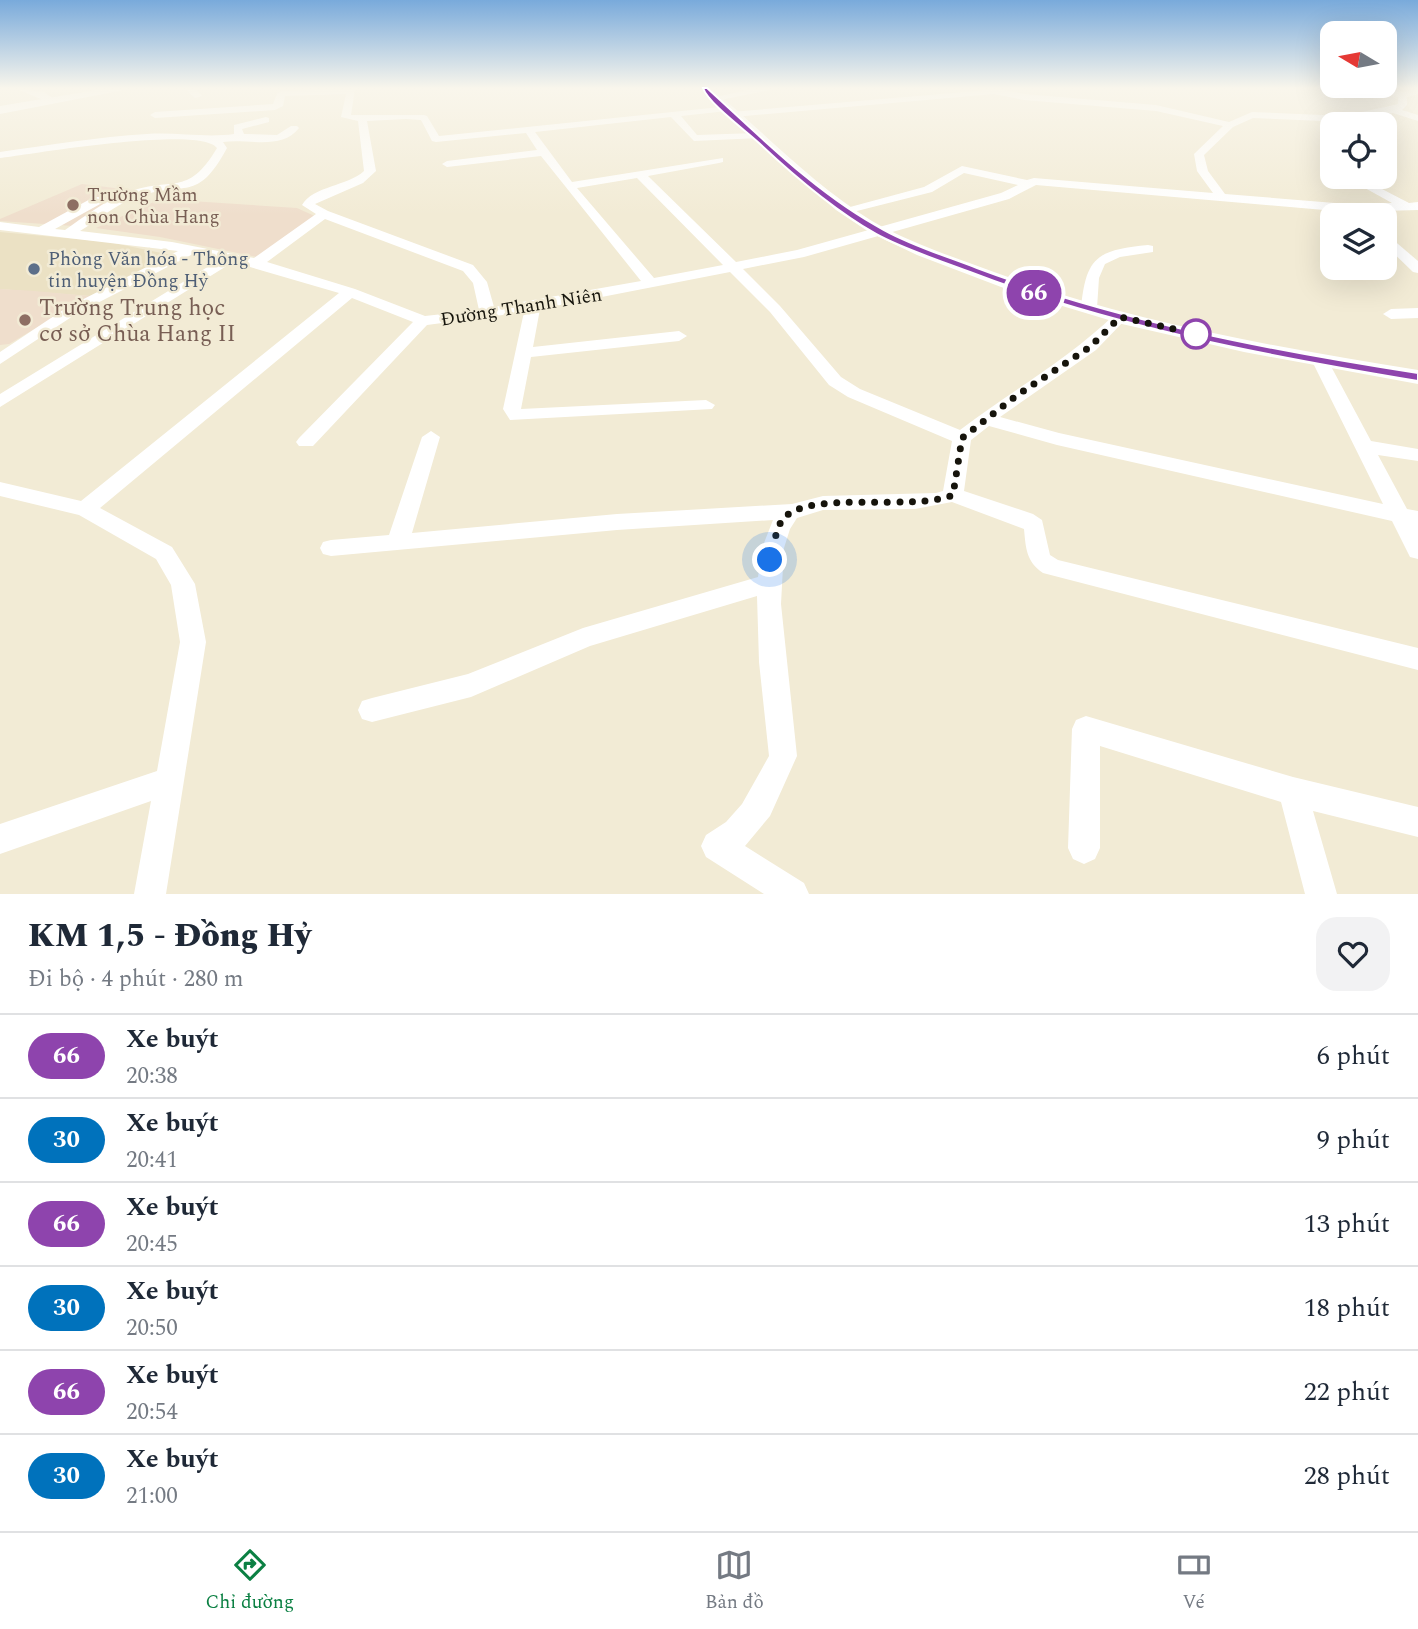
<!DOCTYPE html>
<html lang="vi">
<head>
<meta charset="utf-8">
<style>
	:root { --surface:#fff; --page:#f2f2f3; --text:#1f2937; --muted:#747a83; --line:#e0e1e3; --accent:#0b8043 }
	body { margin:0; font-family:Spectral,serif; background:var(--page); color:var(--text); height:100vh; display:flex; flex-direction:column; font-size:26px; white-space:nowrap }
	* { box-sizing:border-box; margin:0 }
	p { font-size:23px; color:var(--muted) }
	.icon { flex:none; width:38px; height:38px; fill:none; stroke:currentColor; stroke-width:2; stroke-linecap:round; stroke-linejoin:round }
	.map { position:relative; height:894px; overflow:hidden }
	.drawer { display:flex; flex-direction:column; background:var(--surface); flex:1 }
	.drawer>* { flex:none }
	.badge { padding:0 14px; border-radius:23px; font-size:24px; line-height:46px }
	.needle { width:46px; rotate:280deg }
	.controls { position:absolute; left:1320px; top:21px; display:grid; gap:14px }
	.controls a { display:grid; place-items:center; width:77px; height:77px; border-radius:14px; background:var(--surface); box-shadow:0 7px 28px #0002; font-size:35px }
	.you { position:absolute; width:35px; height:35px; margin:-18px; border:5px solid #fff; border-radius:50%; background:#1a73e8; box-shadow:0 0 0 10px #1a73e833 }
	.map>.badge { position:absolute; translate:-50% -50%; box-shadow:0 0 0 4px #fff }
	.round { display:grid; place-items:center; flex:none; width:74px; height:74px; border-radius:21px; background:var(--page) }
	.summary { display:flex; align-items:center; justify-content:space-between; height:119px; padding:0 28px }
	h1 { font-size:33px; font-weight:800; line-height:52px }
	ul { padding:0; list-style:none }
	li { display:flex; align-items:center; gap:21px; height:84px; padding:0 28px; border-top:2px solid var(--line) }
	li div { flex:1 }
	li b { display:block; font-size:26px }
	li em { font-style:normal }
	li .badge { min-width:77px; font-weight:700; text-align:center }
	.tabs { display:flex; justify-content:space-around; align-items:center; height:98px; border-top:2px solid var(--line); background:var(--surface); font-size:19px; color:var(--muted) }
	.tabs a { display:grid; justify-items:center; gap:4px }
	.tabs .on { color:var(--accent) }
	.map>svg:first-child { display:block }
</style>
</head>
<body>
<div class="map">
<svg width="1418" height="894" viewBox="0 0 1418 894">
	<rect width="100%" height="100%" fill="#f2ebd5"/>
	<polygon fill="#ebe1c4" points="0,232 109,242 171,255 90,296 0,289"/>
	<g fill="#efdecc">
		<polygon points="82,184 139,191 74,226 0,221 0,219"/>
		<polygon points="160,199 297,208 319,218 257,257 160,237 96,228"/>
		<polygon points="0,289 34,291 90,296 9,344 0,345"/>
	</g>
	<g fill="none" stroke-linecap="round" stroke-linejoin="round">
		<g fill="#fff" fill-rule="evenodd">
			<polygon points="17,89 44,92 57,101 50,103"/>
			<polygon points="185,89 195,89 202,96 195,98"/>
			<path d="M355,89L351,115H424L427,116L439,136L730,106L732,108L727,111L681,116L697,135L756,133L760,134V138L694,141L671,117L535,132L572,182L723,158V162L719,163L648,176L736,262L797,250L1001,193L1018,185L964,173L932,192L845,214L839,210L924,187L962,166L1027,180L1034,178L1213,193L1197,171L1194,154L1223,126L1156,111L1024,100L994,94L734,117L729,114L731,112L999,89L1024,94L1156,105L1229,122L1252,112L1345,116L1398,104V97L1374,89L1403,92L1418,89V94L1407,97V105L1402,110L1418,115V121L1393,113L1345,122L1253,118L1233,127L1204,155L1208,171L1225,194L1347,204L1392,203L1345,177H1359L1409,203L1418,202V210L1347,212L1036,185L1009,199L804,257L743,269L780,306L841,377L860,389L960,430C1011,391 1069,359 1115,314H1125L1128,317L1125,320L1096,350L1000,417L1059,433L1383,504L1312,361L1314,357H1326L1371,441L1418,449V461L1378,455L1407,509L1418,511V559L1410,557L1392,521L1057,445L989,426L971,440L964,491L1033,514L1042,520L1050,555L1058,560L1418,648V670L1043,573C1026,561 1026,549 1024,529L952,502L915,509L823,510L797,518L790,529L784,548L781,604L797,756L770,816L745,846L804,883L809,894H764L706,857L701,846L706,835L726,822L742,804L769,756L759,662L757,596L590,646L471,697L372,722L362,719L358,710L362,701L372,698L468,674L583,628L758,577L762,548L773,520L617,530L331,556L323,554L320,548L323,542L331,540L389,535L422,437L431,431L440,437L412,533L617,514L792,504L823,496L936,493L943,491L952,441L848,397L829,385L770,312L730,272L540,309L533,347L679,331L687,336L679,341L531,357L521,409L706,400L715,405L712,409L510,420L503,409L524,312L427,325L313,446H299L296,442L299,438L413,322L352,298L100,508L172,547L195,584L206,642L166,894H134L151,801L0,854V824L157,771L180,642L171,585L156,559L79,515L0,496V482L81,501L339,293L233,262L0,407V394L219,260L193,254L76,314L0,364V352L66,308L178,251L0,230V222L39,227L94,197H102V203L55,229L65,230C84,217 104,201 126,193C171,175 187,199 217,148C200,125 33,154 0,158V152C49,145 98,137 147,134C176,132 206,138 234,134V125L266,117L269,118V122L242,129L244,134L277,135L291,126H297L299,128C281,151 248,138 223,142L227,148C197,204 185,180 137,197C116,204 98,220 80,231L172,242L254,258L316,214L302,205C313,186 348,186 364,171L358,121L341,117L346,94L285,96L283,106L275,110L155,118L150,115L155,112L273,104L277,94L281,91ZM406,119L421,120L432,141L436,142L526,133L537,150L447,161L442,164L447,167L541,156L641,281L494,307L487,282L473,265L328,211L315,204L363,183L376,171L367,121ZM637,178L723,265L654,278L577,188ZM325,219L463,271L473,283L479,310L425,316L355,289L267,262Z"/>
			<polygon points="752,89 775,89 715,101 711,98"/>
			<polygon points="1384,232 1418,261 1418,273 1413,272 1384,244"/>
			<path d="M1148,245L1153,246V252L1120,257L1105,264L1099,278L1097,308L1089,313L1084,311L1081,308C1086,256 1098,250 1148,245Z"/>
			<polygon points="1418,308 1418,318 1391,319 1383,314 1391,309"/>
			<polygon points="1086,716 1293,777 1418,807 1418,837 1313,811 1337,894 1305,894 1281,802 1100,746 1100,848 1095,859 1084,864 1073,859 1068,848 1072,729 1076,720"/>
		</g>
		<g fill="#fff" fill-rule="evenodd">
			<polygon points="102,89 129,89 0,114 0,106"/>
			<path d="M700,89H712C765,133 813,185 872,221C910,243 953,257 994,272C1131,322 1275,347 1418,370V384L1244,352L1122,324L1009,290L917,255L869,232L836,210Z"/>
		</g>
	</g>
	<linearGradient id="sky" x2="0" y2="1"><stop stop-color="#79aadb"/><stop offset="0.41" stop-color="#f9f6ec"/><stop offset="1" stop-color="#f9f6ec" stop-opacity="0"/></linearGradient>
	<rect width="1418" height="215" fill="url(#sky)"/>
	<path fill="#8e44ad" stroke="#fff" stroke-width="2" d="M703,88H707C762,138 818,195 884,230C913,246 946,256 977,268C1118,321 1269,350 1418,373V381C1267,356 1113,327 970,272C939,260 905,250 876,234C834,210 794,176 759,143C745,130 708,103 703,88Z"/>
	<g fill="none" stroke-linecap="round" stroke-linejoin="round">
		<path stroke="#16140c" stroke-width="7" stroke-dasharray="0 12.6" d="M770,560C774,548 775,529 783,519C808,489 914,512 953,495L962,438L1016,396L1090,347L1120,317L1196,334"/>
	</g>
	<g fill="#8d6e63" stroke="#f2ebd5" stroke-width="2.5">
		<circle cx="73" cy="205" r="7"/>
		<circle cx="25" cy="320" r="7"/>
	</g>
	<circle fill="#5c6f8a" stroke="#f2ebd5" stroke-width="2.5" cx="34" cy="269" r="7"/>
	<circle fill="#fff" stroke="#8e44ad" stroke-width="3.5" cx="1196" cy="334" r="14"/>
	<g text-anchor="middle" stroke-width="5" stroke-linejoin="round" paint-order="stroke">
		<g font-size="19" fill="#785e54" stroke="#f2ebd5" text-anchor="start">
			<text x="87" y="201">Trường Mầm<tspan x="87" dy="22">non Chùa Hang</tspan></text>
		</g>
		<g font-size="19" fill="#4e5e75" stroke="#f2ebd5" text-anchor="start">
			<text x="48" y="265">Phòng Văn hóa - Thông<tspan x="48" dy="22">tin huyện Đồng Hỷ</tspan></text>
		</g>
		<g font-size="19" fill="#16140c" stroke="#f2ebd5">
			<text transform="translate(521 306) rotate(-9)" y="7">Đường Thanh Niên</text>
		</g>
		<g font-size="23" fill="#785e54" stroke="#f2ebd5" text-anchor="start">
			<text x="39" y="315">Trường Trung học<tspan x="39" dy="26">cơ sở Chùa Hang II</tspan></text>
		</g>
	</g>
</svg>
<div class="controls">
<a><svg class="needle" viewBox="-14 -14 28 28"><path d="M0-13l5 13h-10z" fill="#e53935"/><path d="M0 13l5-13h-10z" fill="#747a83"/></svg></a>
<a><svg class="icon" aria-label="locate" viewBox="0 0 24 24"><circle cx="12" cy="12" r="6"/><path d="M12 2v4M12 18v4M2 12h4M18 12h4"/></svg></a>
<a><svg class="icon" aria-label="layers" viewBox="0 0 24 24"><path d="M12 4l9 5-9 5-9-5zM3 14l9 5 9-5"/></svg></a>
</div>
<div class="you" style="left:770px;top:560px"></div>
<b class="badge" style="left:1034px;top:293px;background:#8e44ad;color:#fff">66</b>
</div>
<section class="drawer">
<div class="summary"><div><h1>KM 1,5 - Đồng Hỷ</h1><p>Đi bộ · 4 phút · 280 m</p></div><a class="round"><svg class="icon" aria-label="heart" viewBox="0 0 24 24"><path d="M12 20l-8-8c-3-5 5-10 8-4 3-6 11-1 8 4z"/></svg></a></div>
<ul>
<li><span class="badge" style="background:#8e44ad;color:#fff">66</span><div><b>Xe buýt</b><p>20:38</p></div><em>6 phút</em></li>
<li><span class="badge" style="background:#0072bc;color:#fff">30</span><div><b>Xe buýt</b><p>20:41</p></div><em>9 phút</em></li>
<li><span class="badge" style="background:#8e44ad;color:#fff">66</span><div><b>Xe buýt</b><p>20:45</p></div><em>13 phút</em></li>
<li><span class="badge" style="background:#0072bc;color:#fff">30</span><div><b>Xe buýt</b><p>20:50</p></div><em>18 phút</em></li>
<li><span class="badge" style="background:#8e44ad;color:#fff">66</span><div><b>Xe buýt</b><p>20:54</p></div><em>22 phút</em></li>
<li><span class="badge" style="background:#0072bc;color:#fff">30</span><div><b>Xe buýt</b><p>21:00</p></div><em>28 phút</em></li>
</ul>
</section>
<nav class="tabs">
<a class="on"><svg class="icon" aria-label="directions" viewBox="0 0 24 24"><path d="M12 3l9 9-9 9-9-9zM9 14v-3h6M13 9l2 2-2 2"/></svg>Chỉ đường</a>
<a><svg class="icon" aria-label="map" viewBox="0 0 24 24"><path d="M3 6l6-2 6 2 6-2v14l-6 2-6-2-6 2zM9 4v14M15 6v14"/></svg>Bản đồ</a>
<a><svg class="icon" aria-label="tickets" viewBox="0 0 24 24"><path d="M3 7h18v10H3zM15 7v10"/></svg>Vé</a>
</nav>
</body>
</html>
